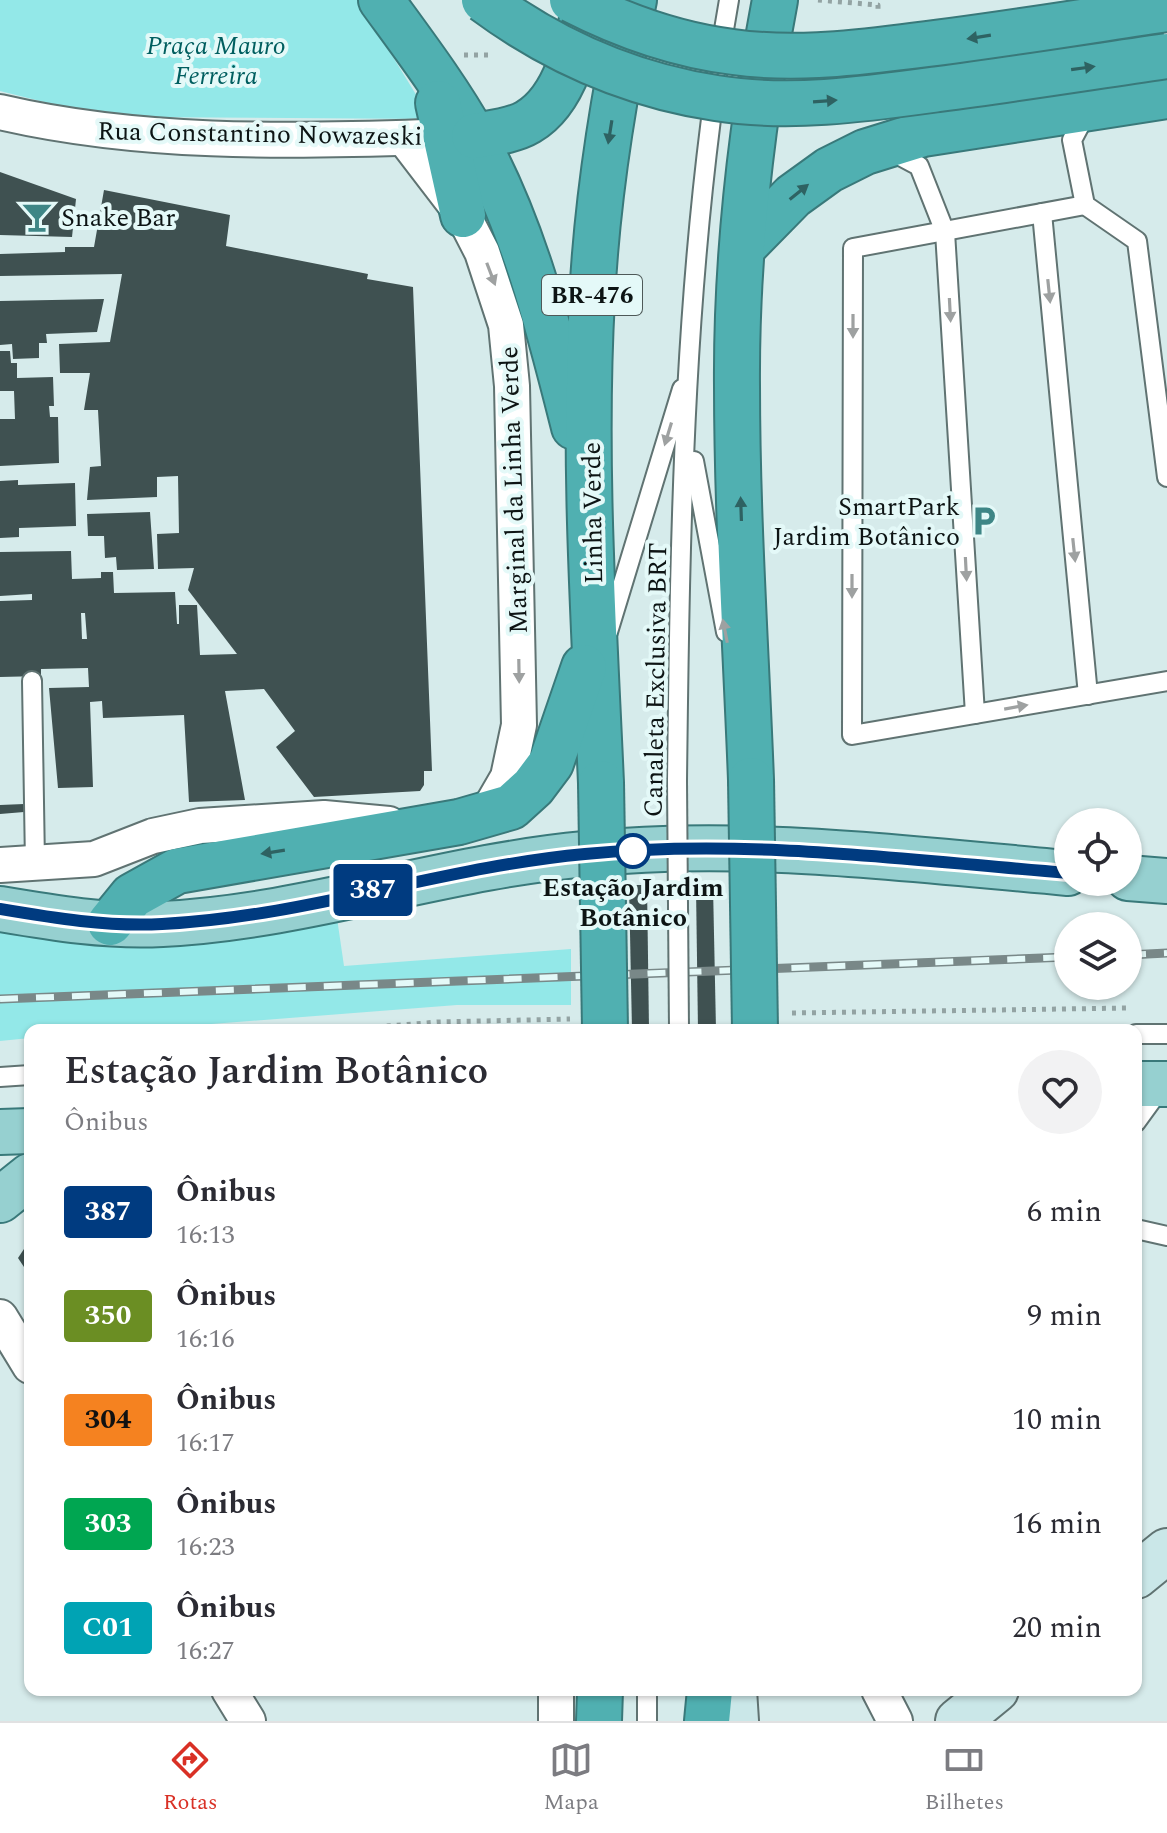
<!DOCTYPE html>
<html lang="pt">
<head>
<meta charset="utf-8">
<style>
	:root { --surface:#fff; --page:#f2f2f3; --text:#2b2b33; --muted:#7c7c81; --line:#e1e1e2; --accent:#d93025 }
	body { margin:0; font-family:Spectral,serif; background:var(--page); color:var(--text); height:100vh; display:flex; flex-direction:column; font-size:30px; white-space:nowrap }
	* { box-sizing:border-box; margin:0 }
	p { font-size:26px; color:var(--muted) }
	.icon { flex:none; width:44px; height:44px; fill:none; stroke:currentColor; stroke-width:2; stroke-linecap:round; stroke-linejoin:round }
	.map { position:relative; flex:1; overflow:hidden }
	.side { position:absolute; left:24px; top:1024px; width:1118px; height:672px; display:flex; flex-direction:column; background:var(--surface); border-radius:16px; box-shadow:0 2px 6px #0004 }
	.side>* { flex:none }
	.badge { padding:0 16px; border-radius:6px; font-size:28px; line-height:52px }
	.tools { position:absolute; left:1054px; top:808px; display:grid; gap:16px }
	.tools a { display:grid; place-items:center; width:88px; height:88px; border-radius:50%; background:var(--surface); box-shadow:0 2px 6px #0004; font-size:40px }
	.map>.badge { position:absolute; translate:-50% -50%; box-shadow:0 0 0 4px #fff }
	.round { display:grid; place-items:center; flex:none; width:84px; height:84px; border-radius:42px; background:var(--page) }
	.headline { display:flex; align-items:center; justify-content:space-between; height:136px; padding:0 40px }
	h1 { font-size:38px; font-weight:600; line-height:60px }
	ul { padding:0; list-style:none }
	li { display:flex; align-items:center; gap:24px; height:104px; padding:0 40px }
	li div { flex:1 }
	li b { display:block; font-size:30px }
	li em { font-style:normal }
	li .badge { min-width:88px; font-weight:700; text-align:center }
	.tabs { display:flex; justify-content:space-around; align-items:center; height:112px; border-top:2px solid var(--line); background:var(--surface); font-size:22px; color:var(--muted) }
	.tabs a { display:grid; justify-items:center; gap:4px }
	.tabs .active { color:var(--accent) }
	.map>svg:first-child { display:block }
</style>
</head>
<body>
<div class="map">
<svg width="1167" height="1721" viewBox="0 0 1167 1721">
	<rect width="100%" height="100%" fill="#d6ebeb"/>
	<g fill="#93e8e8">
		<polygon points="0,0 358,0 431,119 126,117 76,110 0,91"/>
		<polygon points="337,918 344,966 571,949 571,1005 457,1005 135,1030 30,1030 30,1038 0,1041 0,929"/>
	</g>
	<g fill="#3f5151" fill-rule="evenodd">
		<polygon points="0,172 76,199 72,237 0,235"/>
		<path d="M104,190L230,215L226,246L368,274L367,279L413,287L432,771H424V785L420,791L314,797L276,747L295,731L264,689L225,691L245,800L189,802L184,715L103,718L102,701L90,702L93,787L58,788L49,688L89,687L88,668L41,669V676L0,677V601L32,600V594L0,596V552L71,551L72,579L101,578V572H113L114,593L175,592L177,624H179V605H197L200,655L237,654L188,590L194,568L158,569L157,534L179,533L178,476L157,477V497L87,500L90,467L101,466L98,410H84L90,373H60L59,344L110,342L122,274L0,276V254L65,252V247H94ZM81,613H85L87,639H82Z"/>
		<polygon points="104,299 97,332 46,334 47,343 39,343 39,358 13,359 12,344 0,345 0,301"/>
		<polygon points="0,351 10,351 11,363 17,363 17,378 53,377 54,406 49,406 50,417 58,417 59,463 0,466 0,419 15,419 14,391 0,391"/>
		<polygon points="18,480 18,485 75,483 76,526 19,528 19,537 0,538 0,481"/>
		<polygon points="150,512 154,569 117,570 116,557 105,558 104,536 88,536 87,514"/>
		<polygon points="24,804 24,812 0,814 0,805"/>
		<polygon points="629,885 647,885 649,1029 632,1030"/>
		<polygon points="713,886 716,1030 698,1030 696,887"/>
		<polygon points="26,1246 30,1246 30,1276 18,1258"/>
	</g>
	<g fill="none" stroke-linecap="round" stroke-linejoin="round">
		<defs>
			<g id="lane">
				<polyline points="1088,110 1072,140 1085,205 1137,241 1167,477"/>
				<polyline points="889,150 919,166 945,232 975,714"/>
				<polyline points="1085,205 853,248 852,735 1167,681"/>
				<polyline points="1042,213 1088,695"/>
				<polyline points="694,461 726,632"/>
				<polyline points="608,632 682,389"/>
				<polyline points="32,681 35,863"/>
				<path d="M677,781C680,521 684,256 729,0"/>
				<polyline points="1136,1034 1167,1034"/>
				<polyline points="0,1077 30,1075"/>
				<polyline points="1136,1122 1152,1100"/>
				<polyline points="1136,1229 1167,1236"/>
				<polyline points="647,1721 647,1690"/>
			</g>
			<g id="street">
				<path d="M0,112C138,144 285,142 425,137"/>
				<polyline points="404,138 463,215 482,252 506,325 512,386 519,725 508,777 486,815"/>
				<polyline points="0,865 94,859 153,836 200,826 324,818 389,824"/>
				<polyline points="0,1317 30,1366"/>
				<polyline points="229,1690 248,1721"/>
				<polyline points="879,1690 895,1721"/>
				<polyline points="556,1721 556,1690"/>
			</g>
			<g id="secondary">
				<polyline points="1136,1576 1167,1551"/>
				<polyline points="734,1690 736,1721"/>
				<polyline points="958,1721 996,1690"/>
			</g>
			<g id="primary">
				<polyline points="1128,878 1167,881"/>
				<path d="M0,909C53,918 108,927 162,924C305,917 443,867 585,854C746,838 908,859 1068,873"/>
				<polyline points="1136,1084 1167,1084"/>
				<polyline points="0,1132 30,1131"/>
				<polyline points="0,1200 30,1176"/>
			</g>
			<g id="highway">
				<path d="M381,0C413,44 448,90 474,137C524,227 549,328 574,427"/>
				<polyline points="438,103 463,215"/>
				<path d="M474,136C491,133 513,131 528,122C567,99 578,41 586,0"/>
				<polyline points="743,247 793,196 829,170 865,152 923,134 1167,96"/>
				<path d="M751,780C746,649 737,517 737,386C736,257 751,127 775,0"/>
				<path d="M601,783C594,623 583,459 592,299C597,199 613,98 634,0"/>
				<polyline points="110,923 132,896 177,871 459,822 511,807 533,787 551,763 584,667"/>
				<polyline points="599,1721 600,1690"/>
				<polyline points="707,1721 710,1690"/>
			</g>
		</defs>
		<use href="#lane" stroke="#607372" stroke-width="22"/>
		<use href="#street" stroke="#607372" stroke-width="38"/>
		<use href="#secondary" stroke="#607372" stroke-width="48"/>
		<use href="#primary" stroke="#39797a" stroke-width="48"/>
		<use href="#highway" stroke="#39797a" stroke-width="48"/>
		<g stroke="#93a3a3" stroke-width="5" stroke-dasharray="4 6" stroke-linecap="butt">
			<polyline points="818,0 878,5 878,11"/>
			<polyline points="464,55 494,55"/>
			<polyline points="792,1013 1130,1008"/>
			<polyline points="337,1030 438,1022 570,1019"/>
		</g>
		<use href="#lane" stroke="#fff" stroke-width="18"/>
		<use href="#street" stroke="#fff" stroke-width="34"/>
		<use href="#secondary" stroke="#cae7e8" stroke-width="44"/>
		<use href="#primary" stroke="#96d0d0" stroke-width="44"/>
		<use href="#highway" stroke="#50b0b1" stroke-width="44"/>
		<defs>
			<g id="rail">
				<polyline points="1128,955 1167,953"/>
				<polyline points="0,999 1068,957"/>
			</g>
		</defs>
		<use href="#rail" stroke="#798888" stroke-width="9"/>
		<use href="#rail" stroke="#e4f9f8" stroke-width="6" stroke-dasharray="18" stroke-linecap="butt"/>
		<defs>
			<polyline id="lane-bridge" points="677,781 679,1030"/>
			<g id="highway-bridge">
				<path d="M484,0C553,51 631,85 716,98C789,110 866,99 939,89C1015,79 1091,67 1167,56"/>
				<path d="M572,0C623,26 676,45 733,52C789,60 847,54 903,47C991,37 1079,22 1167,9"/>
				<polyline points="751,780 755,1030"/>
				<polyline points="601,783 605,1030"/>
			</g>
		</defs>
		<use href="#lane-bridge" stroke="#607372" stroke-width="22" stroke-linecap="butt"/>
		<use href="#highway-bridge" stroke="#39797a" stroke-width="48" stroke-linecap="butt"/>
		<use href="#lane-bridge" stroke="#fff" stroke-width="18"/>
		<use href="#highway-bridge" stroke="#50b0b1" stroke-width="44"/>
	</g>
	<defs><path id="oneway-solid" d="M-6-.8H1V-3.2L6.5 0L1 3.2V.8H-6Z" transform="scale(2)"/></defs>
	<g fill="#2e6262">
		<use href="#oneway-solid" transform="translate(979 37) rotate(171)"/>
		<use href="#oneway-solid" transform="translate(1083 68) rotate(-8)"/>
		<use href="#oneway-solid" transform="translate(825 101) rotate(-4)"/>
		<use href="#oneway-solid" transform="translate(610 132) rotate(99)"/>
		<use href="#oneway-solid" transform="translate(799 192) rotate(-39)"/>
		<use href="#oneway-solid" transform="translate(741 509) rotate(-92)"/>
		<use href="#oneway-solid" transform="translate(273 852) rotate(171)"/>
	</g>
	<g fill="#9ea1a1">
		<use href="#oneway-solid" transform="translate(491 274) rotate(69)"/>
		<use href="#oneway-solid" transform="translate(1049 291) rotate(84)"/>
		<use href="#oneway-solid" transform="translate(950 310) rotate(87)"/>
		<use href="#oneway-solid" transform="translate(853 326) rotate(90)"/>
		<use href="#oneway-solid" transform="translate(668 434) rotate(107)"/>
		<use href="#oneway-solid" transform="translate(1074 550) rotate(84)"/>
		<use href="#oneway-solid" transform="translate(966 569) rotate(87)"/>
		<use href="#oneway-solid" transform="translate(852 586) rotate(90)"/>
		<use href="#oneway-solid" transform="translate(725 631) rotate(-101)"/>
		<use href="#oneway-solid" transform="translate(519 671) rotate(89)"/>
		<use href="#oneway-solid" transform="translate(1016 707) rotate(-10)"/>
	</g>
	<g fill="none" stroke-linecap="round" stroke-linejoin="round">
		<defs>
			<path id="line" d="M0,909C53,918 108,927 162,924C305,917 443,867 585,854C746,838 908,860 1068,873"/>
		</defs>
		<use href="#line" stroke="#fff" stroke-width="18"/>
		<use href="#line" stroke="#003b80" stroke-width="12"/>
	</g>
	<defs>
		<symbol id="bar-bare" viewBox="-9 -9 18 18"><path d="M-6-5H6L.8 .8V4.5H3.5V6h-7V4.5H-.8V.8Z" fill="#3e8686" stroke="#e4f9f8" stroke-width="2.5" paint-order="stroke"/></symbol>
		<symbol id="parking-bare" viewBox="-9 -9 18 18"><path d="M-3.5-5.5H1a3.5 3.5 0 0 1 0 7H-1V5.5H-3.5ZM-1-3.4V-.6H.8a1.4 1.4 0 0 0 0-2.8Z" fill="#3e8686" stroke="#e4f9f8" stroke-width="2.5" paint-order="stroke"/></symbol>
	</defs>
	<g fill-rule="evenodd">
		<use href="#bar-bare" x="15" y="195" width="44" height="44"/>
		<use href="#parking-bare" x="962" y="499" width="44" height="44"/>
	</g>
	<circle fill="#fff" stroke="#003b80" stroke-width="4" cx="633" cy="851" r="16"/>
	<g text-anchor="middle" stroke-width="8" stroke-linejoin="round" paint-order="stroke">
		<rect fill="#e4f9f8" stroke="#4e5958" stroke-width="2" x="542" y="275" width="100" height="40" rx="6"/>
		<g font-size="24" font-weight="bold" fill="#0d1414">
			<text x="592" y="303">BR-476</text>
		</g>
		<g font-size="26" font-style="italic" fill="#005e5f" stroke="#e4f9f8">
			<text x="216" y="54">Praça Mauro<tspan x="216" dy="30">Ferreira</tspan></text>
		</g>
		<g font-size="26" fill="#0d1414" stroke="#e4f9f8">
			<text transform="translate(260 133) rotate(1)" y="9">Rua Constantino Nowazeski</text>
			<text transform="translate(513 490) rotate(-92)" y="9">Marginal da Linha Verde</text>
			<text transform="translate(592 513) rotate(-91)" y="9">Linha Verde</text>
			<text transform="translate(655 680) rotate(-89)" y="9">Canaleta Exclusiva BRT</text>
		</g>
		<g font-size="26" fill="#0d1414" stroke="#e4f9f8" text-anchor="start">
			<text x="61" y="226">Snake Bar</text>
			<text x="960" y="515" text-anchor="end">SmartPark<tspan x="960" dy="30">Jardim Botânico</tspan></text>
		</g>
		<g font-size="26" font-weight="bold" fill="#0d1414" stroke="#e4f9f8">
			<text x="633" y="896">Estação Jardim<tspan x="633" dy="30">Botânico</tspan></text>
		</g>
	</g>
</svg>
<div class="tools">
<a><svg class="icon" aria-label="locate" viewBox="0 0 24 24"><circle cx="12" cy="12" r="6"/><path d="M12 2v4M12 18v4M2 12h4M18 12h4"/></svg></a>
<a><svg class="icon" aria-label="layers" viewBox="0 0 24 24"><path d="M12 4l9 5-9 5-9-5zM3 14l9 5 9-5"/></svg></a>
</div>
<b class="badge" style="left:373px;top:890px;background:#003b80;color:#fff">387</b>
<section class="side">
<div class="headline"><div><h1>Estação Jardim Botânico</h1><p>Ônibus</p></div><a class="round"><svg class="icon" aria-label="heart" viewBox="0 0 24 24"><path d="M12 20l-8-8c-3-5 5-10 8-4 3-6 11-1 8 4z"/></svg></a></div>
<ul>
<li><span class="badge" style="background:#003b80;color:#fff">387</span><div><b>Ônibus</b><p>16:13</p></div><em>6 min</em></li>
<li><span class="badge" style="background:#6b8e23;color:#fff">350</span><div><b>Ônibus</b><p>16:16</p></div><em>9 min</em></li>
<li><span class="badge" style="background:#f58220;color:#111">304</span><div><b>Ônibus</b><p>16:17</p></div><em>10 min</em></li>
<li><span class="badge" style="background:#00a651;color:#fff">303</span><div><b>Ônibus</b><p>16:23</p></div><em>16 min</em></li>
<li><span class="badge" style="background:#00a3b4;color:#fff">C01</span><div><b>Ônibus</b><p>16:27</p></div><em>20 min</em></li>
</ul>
</section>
</div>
<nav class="tabs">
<a class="active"><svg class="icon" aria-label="directions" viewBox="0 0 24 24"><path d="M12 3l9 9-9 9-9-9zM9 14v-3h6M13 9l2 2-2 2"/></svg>Rotas</a>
<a><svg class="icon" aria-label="map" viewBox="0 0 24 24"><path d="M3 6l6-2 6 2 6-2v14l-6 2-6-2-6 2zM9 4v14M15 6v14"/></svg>Mapa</a>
<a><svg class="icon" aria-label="tickets" viewBox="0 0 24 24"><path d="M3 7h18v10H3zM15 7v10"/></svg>Bilhetes</a>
</nav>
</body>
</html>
